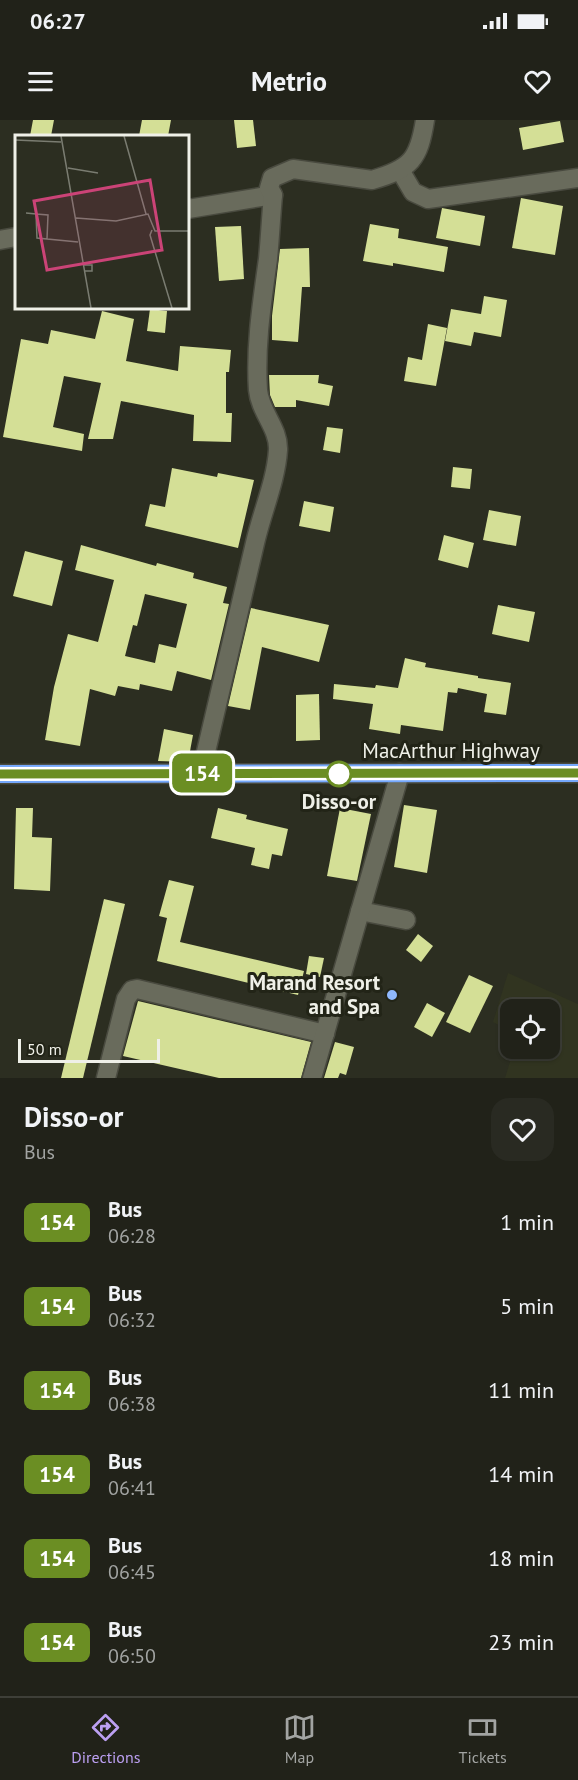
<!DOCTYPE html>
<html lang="en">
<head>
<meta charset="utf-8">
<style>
	:root { --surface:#212219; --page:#292a22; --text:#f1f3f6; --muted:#a2a4a2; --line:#3e3f38; --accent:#bca0f2 }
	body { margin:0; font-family:"PT Sans",sans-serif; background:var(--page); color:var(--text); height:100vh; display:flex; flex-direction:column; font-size:22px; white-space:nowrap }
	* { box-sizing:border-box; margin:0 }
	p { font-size:20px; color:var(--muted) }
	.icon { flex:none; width:33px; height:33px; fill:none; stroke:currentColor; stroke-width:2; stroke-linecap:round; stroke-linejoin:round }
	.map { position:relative; height:958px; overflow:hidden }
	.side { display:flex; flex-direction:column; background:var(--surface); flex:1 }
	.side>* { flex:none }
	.badge { padding:0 12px; border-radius:9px; font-size:21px; line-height:39px }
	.controls { position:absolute; left:500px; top:879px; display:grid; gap:12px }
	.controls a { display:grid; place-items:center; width:60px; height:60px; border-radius:12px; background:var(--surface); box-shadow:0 2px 4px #0004,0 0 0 2px var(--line); font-size:30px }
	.scale { position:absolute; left:18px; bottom:15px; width:142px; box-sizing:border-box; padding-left:6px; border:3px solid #eff0e8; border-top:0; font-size:16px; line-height:21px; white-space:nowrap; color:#eff0e8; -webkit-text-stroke:4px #222417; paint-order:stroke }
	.map>.badge { position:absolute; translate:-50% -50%; box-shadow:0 0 0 3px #fff }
	.round { display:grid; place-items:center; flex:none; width:63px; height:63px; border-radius:18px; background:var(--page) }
	.overview { display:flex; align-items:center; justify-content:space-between; height:102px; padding:0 24px }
	h1 { font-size:28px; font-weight:600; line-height:45px }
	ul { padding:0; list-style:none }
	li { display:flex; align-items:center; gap:18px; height:84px; padding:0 24px }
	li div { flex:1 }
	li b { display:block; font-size:22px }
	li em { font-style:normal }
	li .badge { min-width:66px; font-weight:700; text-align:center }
	.status { display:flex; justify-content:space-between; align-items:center; height:42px; padding:0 30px; background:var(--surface); direction:ltr }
	.status svg { height:16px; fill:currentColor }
	header { display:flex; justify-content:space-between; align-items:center; height:78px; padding:0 24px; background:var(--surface); font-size:27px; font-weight:600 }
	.tab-bar { display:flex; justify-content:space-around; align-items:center; height:84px; border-top:2px solid var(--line); background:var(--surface); font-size:16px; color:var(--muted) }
	.tab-bar a { display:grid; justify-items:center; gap:3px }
	.tab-bar .selected { color:var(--accent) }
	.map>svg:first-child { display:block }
</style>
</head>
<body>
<div class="status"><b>06:27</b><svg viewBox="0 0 49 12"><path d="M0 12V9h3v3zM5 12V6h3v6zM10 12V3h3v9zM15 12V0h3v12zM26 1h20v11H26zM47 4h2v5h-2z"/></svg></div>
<header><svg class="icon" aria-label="menu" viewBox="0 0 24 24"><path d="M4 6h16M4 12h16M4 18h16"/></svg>Metrio<svg class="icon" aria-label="heart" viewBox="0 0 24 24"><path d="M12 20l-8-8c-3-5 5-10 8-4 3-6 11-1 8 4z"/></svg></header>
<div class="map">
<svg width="578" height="958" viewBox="0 0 578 958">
	<rect width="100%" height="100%" fill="#2c2e21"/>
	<polygon fill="#313420" points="508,853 578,884 578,958 505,958 514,929 549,928 549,890 510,890 510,911 493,902"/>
	<g fill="#d4df96" fill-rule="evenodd">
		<polygon points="33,0 54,0 51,16 30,16"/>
		<polygon points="142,0 171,0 168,16 139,16"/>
		<polygon points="234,0 253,0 256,26 237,28"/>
		<polygon points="560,1 564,22 523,30 519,8"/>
		<polygon points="521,78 563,86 555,135 512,128"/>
		<polygon points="442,88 485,96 480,126 436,118"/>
		<polygon points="370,104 399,109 398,118 448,127 444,152 393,143 393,146 363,141"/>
		<polygon points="241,106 244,159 219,161 215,107"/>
		<polygon points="309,128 310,167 302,167 298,222 272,220 272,196 280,129"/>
		<polygon points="484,176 507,180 501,217 474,212 471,226 445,221 451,189 481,194"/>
		<polygon points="150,189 167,191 165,213 147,211"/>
		<polygon points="102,191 134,199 126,241 178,251 180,226 231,230 229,252 226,252 226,293 232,293 231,322 193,321 194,295 121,281 113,319 88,319 101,263 64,256 53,307 84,314 82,331 3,317 21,219 48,224 51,210 95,219"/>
		<polygon points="428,204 447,208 436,266 404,261 408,237 422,240"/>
		<polygon points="269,255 319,255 318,263 333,266 329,286 296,280 296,287 275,287 270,275"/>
		<polygon points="327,307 343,309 340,333 323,330"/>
		<polygon points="453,347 472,349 470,369 451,367"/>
		<polygon points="172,348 217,357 218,353 254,360 238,428 145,406 150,384 165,387"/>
		<polygon points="304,381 334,387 330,412 299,406"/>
		<polygon points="489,390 521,396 516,426 483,420"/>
		<polygon points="444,415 474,423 468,448 438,440"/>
		<path d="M81,425L156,446L157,443L194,453L193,458L227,467L223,483L229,484L211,560L177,551L172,571L140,564L139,570L118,566L115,576L90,569L80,626L45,620L54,567L68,514L98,522L114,460L75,450ZM145,474L187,484L176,528L159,524L155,543L125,536L133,505L137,506Z"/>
		<polygon points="25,431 63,441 52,486 13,476"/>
		<polygon points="498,485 535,492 529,522 492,514"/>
		<polygon points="251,488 329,505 319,542 262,527 250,590 228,586"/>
		<polygon points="405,538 426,543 425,547 478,556 478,558 511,563 506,595 484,592 487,574 458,568 457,573 448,572 443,611 401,605 400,614 369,609 373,584 333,579 334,564 375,568 376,565 398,568"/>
		<polygon points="319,574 320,620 296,621 296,575"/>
		<polygon points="164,609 193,615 188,642 158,641"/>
		<polygon points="404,685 437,690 427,753 394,747"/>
		<polygon points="16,688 33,688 32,717 52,718 50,771 14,769"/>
		<polygon points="218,688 247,695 246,699 288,709 282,736 272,734 269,749 251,745 255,728 211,718"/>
		<polygon points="340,688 371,694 357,761 327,756"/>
		<polygon points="169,760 194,766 180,822 304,851 298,875 157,841 167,798 159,796"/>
		<polygon points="104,779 125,784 83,958 61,958"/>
		<polygon points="418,814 433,826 421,842 406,830"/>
		<polygon points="309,836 324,838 320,857 306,854"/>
		<polygon points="469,855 493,866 470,913 446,902"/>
		<polygon points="138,881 311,922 301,958 219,958 123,936"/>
		<polygon points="427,883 445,893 432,917 414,907"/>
		<polygon points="335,922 354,927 346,955 340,953 338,958 324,958"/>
	</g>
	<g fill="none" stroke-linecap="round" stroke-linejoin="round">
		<defs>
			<g id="minor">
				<polyline points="400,50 413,72 428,79 578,58"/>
				<polyline points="188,89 273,75"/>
				<polyline points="0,120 16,117"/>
				<path d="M201,653C219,576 237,499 255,423C262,392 276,361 278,330C279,308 260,292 258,270C255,226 262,182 268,139C270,118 271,97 273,75L269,68L272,58L293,49L372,60C411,49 419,39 425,0"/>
				<polyline points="360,791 406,800"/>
				<polyline points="106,958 126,879 132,870 137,869 325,914"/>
				<polyline points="312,958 400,653"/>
			</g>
			<polyline id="highway" points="0,654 578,653"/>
		</defs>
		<use href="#minor" stroke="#494a3f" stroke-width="21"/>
		<use href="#highway" stroke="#494a3f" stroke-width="21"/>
		<use href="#minor" stroke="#696b5c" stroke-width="18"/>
		<use href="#highway" stroke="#75a8fc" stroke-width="18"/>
	</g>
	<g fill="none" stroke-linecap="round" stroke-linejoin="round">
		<defs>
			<polyline id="line" points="0,654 578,653"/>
		</defs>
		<use href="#line" stroke="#fff" stroke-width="14"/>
		<use href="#line" stroke="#6b8e23" stroke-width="9"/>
	</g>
	<circle fill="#fff" stroke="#6b8e23" stroke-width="3" cx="339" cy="654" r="12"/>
	<circle fill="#8fb8fd" stroke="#222417" stroke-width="2" cx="392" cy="875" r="6"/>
	<g text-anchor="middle" stroke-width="6" stroke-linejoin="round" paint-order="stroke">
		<g font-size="21" fill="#eff0e8" stroke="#222417">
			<text x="451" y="638">MacArthur Highway</text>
		</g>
		<g font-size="21" font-weight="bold" fill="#eff0e8" stroke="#222417">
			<text x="339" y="689">Disso-or</text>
		</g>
		<g font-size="21" font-weight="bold" fill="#eff0e8" stroke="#222417" text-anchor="end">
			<text x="380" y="870">Marand Resort<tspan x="380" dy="24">and Spa</tspan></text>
		</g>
	</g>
	<g transform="translate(15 15)">
		<rect width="174" height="174" fill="#2c2e21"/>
		<path fill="none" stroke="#7a7c71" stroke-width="1.5" d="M46,1L76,173M109,1L131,79M0,5L46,7M53,33L83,38M11,78L21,79L22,103L63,107M21,79L33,80L32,104M61,83L101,86L133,79L140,96H174M137,95L135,100L157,173M69,130H77V136H70"/>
		<path fill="#cb4377" fill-opacity="0.15" stroke="#cb4377" stroke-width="3" d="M135,45L147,115L32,135L19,66Z"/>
		<rect width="174" height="174" fill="none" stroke="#eff0e8" stroke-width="3"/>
	</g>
</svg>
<div class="controls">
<a><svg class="icon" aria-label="locate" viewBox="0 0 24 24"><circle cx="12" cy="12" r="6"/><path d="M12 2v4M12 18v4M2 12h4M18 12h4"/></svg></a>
</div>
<div class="scale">50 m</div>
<b class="badge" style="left:202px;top:653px;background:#6b8e23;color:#fff">154</b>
</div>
<section class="side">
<div class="overview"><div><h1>Disso-or</h1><p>Bus</p></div><a class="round"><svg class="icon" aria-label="heart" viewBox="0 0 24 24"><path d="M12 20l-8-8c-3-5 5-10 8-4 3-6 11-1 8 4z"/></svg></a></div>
<ul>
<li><span class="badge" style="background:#6b8e23;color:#fff">154</span><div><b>Bus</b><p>06:28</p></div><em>1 min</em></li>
<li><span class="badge" style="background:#6b8e23;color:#fff">154</span><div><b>Bus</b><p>06:32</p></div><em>5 min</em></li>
<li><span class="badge" style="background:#6b8e23;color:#fff">154</span><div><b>Bus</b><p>06:38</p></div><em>11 min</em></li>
<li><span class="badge" style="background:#6b8e23;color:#fff">154</span><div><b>Bus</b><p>06:41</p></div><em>14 min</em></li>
<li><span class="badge" style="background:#6b8e23;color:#fff">154</span><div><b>Bus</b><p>06:45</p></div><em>18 min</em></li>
<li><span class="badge" style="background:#6b8e23;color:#fff">154</span><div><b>Bus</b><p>06:50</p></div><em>23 min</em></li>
</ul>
</section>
<nav class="tab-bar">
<a class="selected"><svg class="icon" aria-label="directions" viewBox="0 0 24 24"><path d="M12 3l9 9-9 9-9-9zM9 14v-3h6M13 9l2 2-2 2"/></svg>Directions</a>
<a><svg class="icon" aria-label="map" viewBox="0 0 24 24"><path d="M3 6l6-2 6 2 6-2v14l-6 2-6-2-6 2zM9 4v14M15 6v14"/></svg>Map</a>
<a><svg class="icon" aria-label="tickets" viewBox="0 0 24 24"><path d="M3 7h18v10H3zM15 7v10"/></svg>Tickets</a>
</nav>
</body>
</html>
